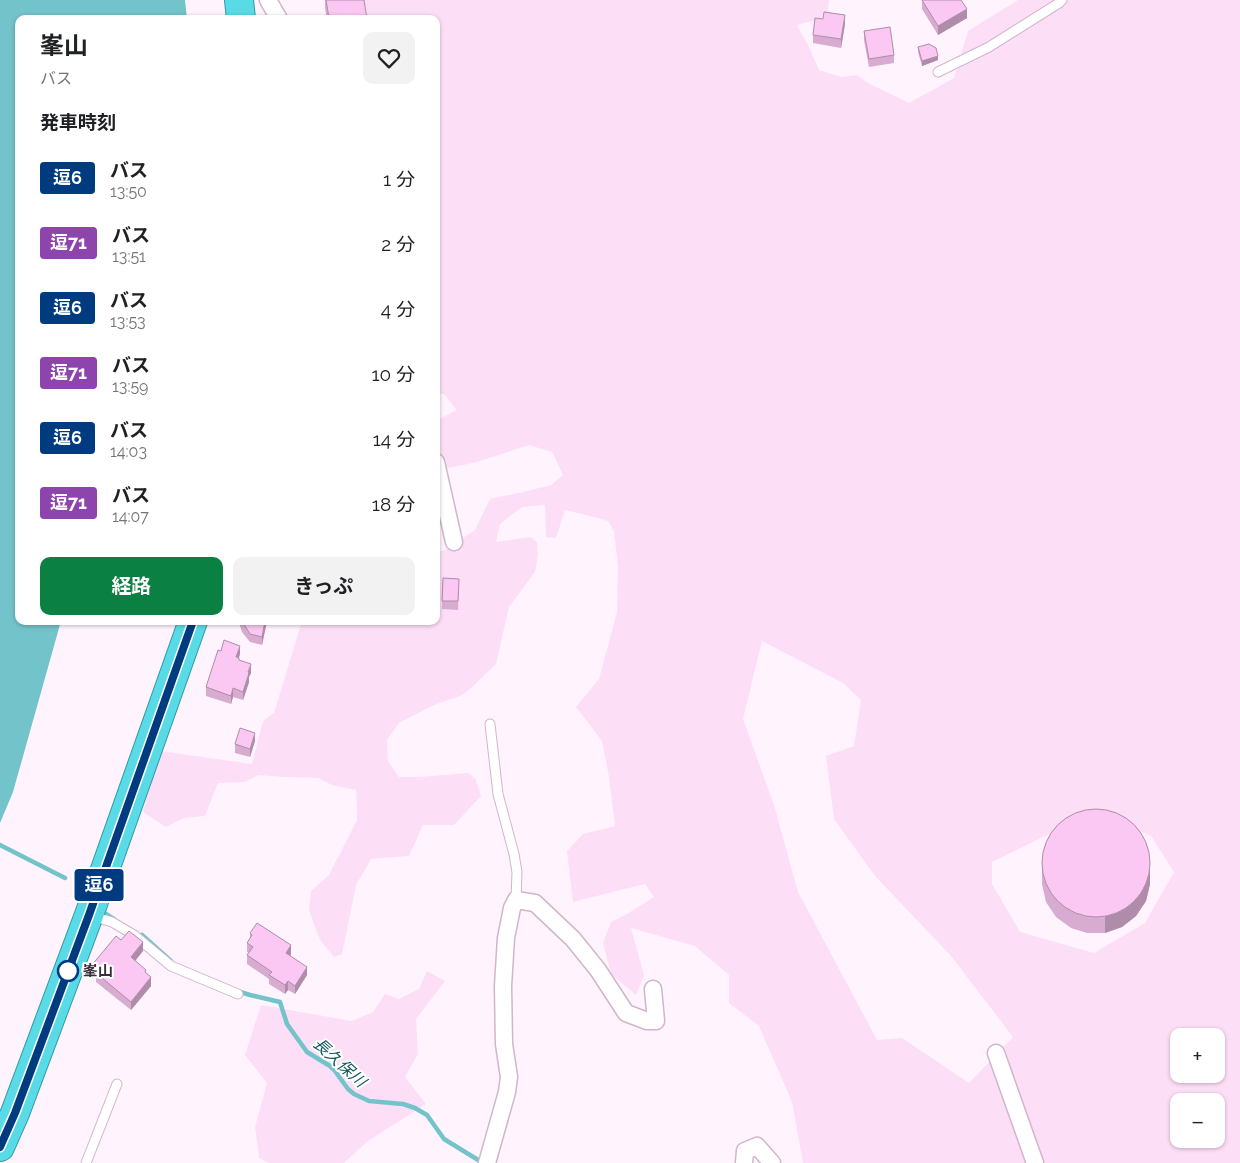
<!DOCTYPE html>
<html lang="ja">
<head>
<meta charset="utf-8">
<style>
	:root { --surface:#fff; --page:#f2f2f2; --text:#202124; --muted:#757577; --accent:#0b8043 }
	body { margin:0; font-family:Raleway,"Noto Sans JP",sans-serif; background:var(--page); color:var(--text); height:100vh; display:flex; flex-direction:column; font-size:19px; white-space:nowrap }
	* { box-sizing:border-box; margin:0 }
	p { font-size:16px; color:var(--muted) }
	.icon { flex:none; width:28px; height:28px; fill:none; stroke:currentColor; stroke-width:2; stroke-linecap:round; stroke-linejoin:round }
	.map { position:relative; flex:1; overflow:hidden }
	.drawer { position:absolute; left:15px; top:15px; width:425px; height:610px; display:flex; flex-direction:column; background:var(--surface); border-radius:10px; box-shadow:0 1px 4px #0004 }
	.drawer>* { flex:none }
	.badge { padding:0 10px; border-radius:4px; font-size:18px; line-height:32px }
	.controls { position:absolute; left:1170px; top:1028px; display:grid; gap:10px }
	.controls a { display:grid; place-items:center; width:55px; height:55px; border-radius:10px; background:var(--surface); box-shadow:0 1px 4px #0004; font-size:25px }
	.map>.badge { position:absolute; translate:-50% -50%; box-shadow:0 0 0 2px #fff }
	h2 { padding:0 25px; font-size:19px; line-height:45px }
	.round { display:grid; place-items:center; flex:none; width:52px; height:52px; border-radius:10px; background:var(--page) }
	.head { display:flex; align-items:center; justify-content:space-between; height:85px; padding:0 25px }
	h1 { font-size:24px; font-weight:700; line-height:38px }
	.cta { display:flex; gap:10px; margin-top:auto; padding:10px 25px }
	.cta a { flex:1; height:58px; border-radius:10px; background:var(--accent); color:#fff; font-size:20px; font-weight:700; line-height:58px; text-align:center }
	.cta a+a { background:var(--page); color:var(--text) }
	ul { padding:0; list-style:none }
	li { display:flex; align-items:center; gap:15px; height:65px; padding:0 25px }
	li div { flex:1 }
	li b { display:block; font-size:19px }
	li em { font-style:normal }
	li .badge { min-width:55px; font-weight:700; text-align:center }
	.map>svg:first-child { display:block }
</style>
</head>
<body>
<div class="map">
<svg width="1240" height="1163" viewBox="0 0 1240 1163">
	<rect width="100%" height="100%" fill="#fff3fd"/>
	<g fill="#fddef7" fill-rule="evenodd">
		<path d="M364,0H829L827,17L797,25L810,49L819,70L841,77L857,75L868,83L909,103L954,78L968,31L1018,0H1240V1163H803L792,1102L759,1026L729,1003V975L695,946L631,928L644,975L636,995L611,974L603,943L611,922L627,914L654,897L645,884L573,902L567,851L583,834L615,826L609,777L602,741L576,707L599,679L617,612L618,567L614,531L608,521L594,517L565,510L556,538L546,537L545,505L522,507L500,524L496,542L531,537L537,542L538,555L535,572L509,607L496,664L470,689L460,696L434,705L399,723L387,740L388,761L399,777H418L469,773L476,780L481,796L454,825H423L409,856L371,859L356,885L342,954L334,957L320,940L309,910L311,891L329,875L357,820L356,790L332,785L318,778L285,777L258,775L245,782L218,783L205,816L184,818L166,827L143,812L160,751L252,764L263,721L274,713L302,621H436V551H443L475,530L490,499L523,492L551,485L563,475L552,452L529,445L477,462L444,469L436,435V421L457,410L444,394L436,393V19H367ZM762,641L843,683L861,700L854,746L826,756L834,819L875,876L951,956L1013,1037L969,1083L902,1038L877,1040L798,892L774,805L743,719ZM1086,816L1108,817L1151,836L1174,872L1145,923L1094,953L1020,932L992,884V862ZM1179,1036H1216V1074H1179ZM1179,1101H1216V1139H1179Z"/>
		<polygon points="427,971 445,981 416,1019 418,1054 405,1077 426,1104 368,1141 344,1163 269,1163 259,1158 255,1127 267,1083 245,1055 261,1005 352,1021 373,1012 385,994 399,999 419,989"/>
	</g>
	<polygon fill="#73c3cb" points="0,0 185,0 187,19 19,19 19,621 61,621 13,792 0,823"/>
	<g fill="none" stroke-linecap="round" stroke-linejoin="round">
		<g stroke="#73c3cb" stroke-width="4.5">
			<polyline points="0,845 65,878"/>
			<polyline points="101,911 114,919"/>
			<polyline points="142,935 171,961"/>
			<polyline points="237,991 250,995 280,1002 287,1024 307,1052 330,1066 335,1071 348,1089 354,1094 369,1101 403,1104 415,1108 427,1115 444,1139 483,1163"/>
		</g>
		<defs>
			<g id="service">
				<polyline points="938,72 989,47 1059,3 1062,0"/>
				<polyline points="490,724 498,794 514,854 517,872 516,900"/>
				<polyline points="92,916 112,922 134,935 171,966 238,994"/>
				<polyline points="86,1163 117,1084"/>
			</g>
			<g id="minor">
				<polyline points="268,0 279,19"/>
				<polyline points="436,462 454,542"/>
				<polyline points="996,1053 1035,1163"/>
				<polyline points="487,1163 507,1092 509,1077 504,1044 503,986 506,938 512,908 516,900 535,903 573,939 598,970 626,1013 647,1021 656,1021 653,989"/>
				<polyline points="744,1163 745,1151 757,1146 772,1163"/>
			</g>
			<g id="trunk">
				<polyline points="239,0 241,19"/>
				<polyline points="0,1147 15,1113 89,915 193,621"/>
			</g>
		</defs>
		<use href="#service" stroke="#d1b5cc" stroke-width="11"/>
		<use href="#minor" stroke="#d1b5cc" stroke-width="19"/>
		<use href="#trunk" stroke="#3299a5" stroke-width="30"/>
		<use href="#service" stroke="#fff" stroke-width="9"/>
		<use href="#minor" stroke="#fff" stroke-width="16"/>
		<use href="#trunk" stroke="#58dbe6" stroke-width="28"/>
	</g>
	<g fill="#d7acd0">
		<polygon points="325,0 364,0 367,19 327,19 325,8"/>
		<polygon points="922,0 967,18 938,35 922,9"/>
		<polygon points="845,24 841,48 813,43 813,35"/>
		<polygon points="864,31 894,55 894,63 869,67 864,40"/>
		<polygon points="918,47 938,60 922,66 918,52"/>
		<polygon points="443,578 459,579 458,610 442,609"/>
		<polygon points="233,621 267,621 262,645 250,642 242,632 239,623 233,622"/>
		<polygon points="240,654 239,658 239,660 251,673 249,677 249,682 243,700 233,697 231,704 206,696 206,687"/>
		<polygon points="255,741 250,757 235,753 235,744"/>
		<polygon points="1042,868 1150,884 1146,901 1136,916 1122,927 1105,933 1087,933 1071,928 1056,917 1046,902 1042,884"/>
		<polygon points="250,933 291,954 290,955 307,975 295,994 288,990 285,994 269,984 269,979 247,964 247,955 249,953 247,952 247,943 250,939"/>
		<polygon points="121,940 143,951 135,961 146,973 151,986 131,1010 96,982 96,977 92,974 92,965"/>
	</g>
	<g fill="#af8ca9">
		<polygon points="967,9 967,18 938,35 938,26"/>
		<polygon points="845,15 845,24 841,48 841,39"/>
		<polygon points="938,56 938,60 922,66 922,61"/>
		<polygon points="265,621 267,621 262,645 262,637"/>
		<polygon points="240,646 240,654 236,666 236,657"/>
		<polygon points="251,664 251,673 249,677 249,682 243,700 243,692"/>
		<polygon points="233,688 233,697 231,704 231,696"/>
		<polygon points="255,733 255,741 250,757 250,749"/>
		<polygon points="1150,867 1150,884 1146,901 1136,916 1122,927 1105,933 1105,916"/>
		<polygon points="143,942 143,951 131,966 131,957"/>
		<polygon points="291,945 291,954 286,961 286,953"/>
		<polygon points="307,967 307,975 295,994 295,986"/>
		<polygon points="151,977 151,986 131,1010 131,1002"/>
		<polygon points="288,981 288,990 285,994 285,985"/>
	</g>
	<g fill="#fac8f2" stroke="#af8ca9">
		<polygon points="326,0 364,0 367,19 337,19 337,17 329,18"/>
		<polygon points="922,0 961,0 967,9 938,26"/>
		<polygon points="824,12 845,15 841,39 813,35 815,18 823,19"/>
		<polygon points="890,27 894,55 869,59 864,31"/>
		<polygon points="929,44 936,48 938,56 922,61 918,47"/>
		<polygon points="443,578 459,579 458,601 442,601"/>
		<polygon points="242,621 265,621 262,637 250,634"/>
		<polygon points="224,640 240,646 236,657 239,658 239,660 251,664 248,672 249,673 243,692 233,688 231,696 206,687 218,650 221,651"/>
		<polygon points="240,728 255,733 250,749 235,744"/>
		<circle cx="1096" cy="863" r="54"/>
		<polygon points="257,923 291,945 286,953 307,967 295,986 288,981 285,985 269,975 272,972 247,955 253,947 247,943 252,935 250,933"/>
		<polygon points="129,931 143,942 131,957 146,970 145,972 151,977 131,1002 96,973 99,970 92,965 116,936 121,940"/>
	</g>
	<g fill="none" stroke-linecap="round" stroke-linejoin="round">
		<defs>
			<polyline id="line" points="0,1147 15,1113 89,915 193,621"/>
		</defs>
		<use href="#line" stroke="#fff" stroke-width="11"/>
		<use href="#line" stroke="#003b80" stroke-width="8"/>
	</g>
	<circle fill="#fff" stroke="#003b80" stroke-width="2.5" cx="68" cy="971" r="10"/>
	<g text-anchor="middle" stroke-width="4" stroke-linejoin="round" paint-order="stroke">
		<g font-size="15" font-weight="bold" fill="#392e37" stroke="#fff" text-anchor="start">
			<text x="83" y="976">峯山</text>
		</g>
		<g font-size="16" font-style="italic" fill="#13595e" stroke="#fff">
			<text transform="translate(340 1062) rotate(42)" y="6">長久保川</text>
		</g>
	</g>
</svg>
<div class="controls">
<a>+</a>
<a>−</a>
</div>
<b class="badge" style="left:99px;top:885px;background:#003b80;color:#fff">逗6</b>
<section class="drawer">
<div class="head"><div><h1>峯山</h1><p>バス</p></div><a class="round"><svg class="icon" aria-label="heart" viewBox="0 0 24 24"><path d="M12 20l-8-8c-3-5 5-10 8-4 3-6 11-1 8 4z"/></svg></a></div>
<h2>発車時刻</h2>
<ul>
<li><span class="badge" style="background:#003b80;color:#fff">逗6</span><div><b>バス</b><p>13:50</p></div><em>1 分</em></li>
<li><span class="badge" style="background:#8e44ad;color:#fff">逗71</span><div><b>バス</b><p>13:51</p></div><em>2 分</em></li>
<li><span class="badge" style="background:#003b80;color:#fff">逗6</span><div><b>バス</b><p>13:53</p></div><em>4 分</em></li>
<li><span class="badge" style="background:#8e44ad;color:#fff">逗71</span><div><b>バス</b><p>13:59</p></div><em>10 分</em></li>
<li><span class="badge" style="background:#003b80;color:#fff">逗6</span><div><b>バス</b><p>14:03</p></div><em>14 分</em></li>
<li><span class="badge" style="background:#8e44ad;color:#fff">逗71</span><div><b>バス</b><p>14:07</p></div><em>18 分</em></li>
</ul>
<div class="cta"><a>経路</a><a>きっぷ</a></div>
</section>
</div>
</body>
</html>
